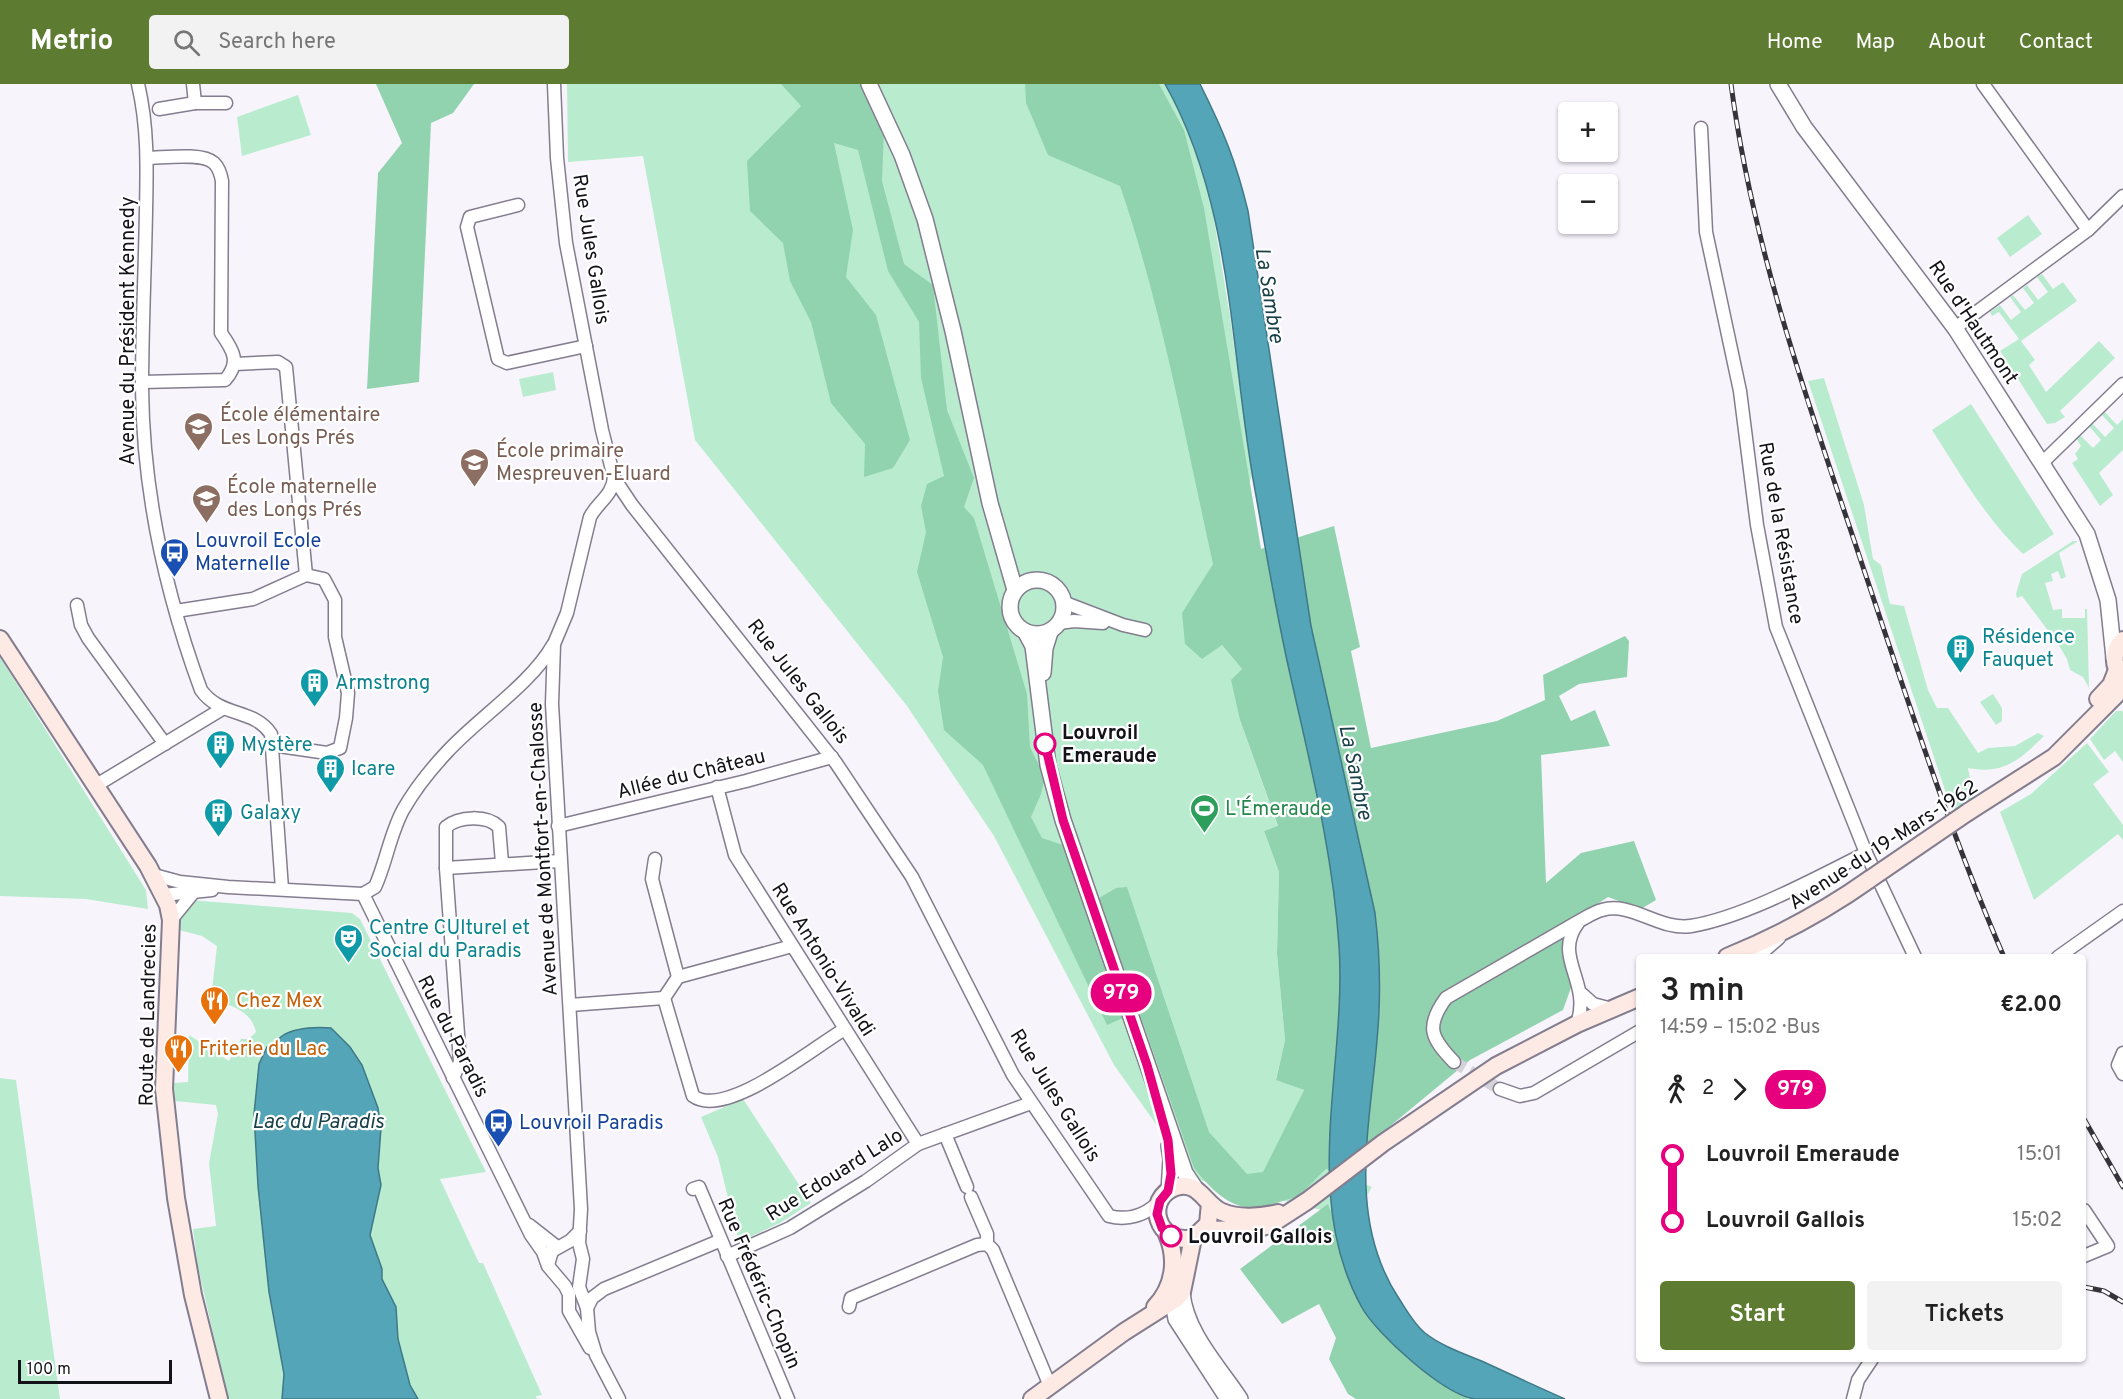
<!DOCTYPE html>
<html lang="en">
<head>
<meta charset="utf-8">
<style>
	:root { --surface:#fff; --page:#f2f2f2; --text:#222; --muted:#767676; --accent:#5e7c31 }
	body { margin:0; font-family:Overpass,sans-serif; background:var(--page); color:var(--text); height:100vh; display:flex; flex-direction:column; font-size:22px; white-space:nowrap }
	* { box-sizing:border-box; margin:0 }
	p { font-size:20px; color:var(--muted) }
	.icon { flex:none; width:33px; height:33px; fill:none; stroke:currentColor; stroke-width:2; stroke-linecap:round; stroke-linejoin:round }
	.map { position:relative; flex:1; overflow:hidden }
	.side { position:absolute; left:1636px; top:870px; width:450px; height:408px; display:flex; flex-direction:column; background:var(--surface); border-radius:6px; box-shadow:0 2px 4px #0004 }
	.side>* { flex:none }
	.badge { padding:0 12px; border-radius:20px; font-size:21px; line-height:39px }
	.controls { position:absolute; left:1558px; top:18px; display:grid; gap:12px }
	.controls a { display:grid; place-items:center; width:60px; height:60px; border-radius:6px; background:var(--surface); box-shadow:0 2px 4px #0004; font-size:30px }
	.scale { position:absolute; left:18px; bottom:15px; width:154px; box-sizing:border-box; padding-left:6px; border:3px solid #141219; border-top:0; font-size:16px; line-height:21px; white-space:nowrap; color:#141219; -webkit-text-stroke:4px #fff; paint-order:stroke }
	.map>.badge { position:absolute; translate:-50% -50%; box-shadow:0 0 0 3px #fff }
	.legs { display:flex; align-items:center; gap:9px; height:66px; padding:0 24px; font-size:20px }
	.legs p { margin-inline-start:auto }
	.summary { display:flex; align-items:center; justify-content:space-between; height:102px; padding:0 24px }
	h1 { font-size:33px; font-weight:600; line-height:45px }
	.cta { display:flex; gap:12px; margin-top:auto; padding:12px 24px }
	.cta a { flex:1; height:69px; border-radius:6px; background:var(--accent); color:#fff; font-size:24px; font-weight:600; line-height:69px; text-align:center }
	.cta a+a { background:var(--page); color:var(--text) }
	ul { padding:0 24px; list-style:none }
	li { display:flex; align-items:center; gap:21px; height:66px; font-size:22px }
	li i { display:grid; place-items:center; width:9px; height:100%; margin:0 8px; background:currentColor }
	li i::after { content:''; width:15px; height:15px; margin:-8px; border:4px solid; border-radius:50%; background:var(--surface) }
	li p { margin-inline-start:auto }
	li:first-child i { background:linear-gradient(#0000 50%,currentColor 0) }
	li:last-child i { background:linear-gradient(currentColor 50%,#0000 0) }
	header { display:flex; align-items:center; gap:36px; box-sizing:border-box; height:84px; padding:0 30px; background:var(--accent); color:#fff }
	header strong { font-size:28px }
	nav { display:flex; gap:33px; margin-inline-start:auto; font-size:21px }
	.search { width:420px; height:54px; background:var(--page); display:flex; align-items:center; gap:15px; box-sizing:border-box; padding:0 21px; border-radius:6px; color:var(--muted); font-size:22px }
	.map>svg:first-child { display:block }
</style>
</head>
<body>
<header>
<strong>Metrio</strong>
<div class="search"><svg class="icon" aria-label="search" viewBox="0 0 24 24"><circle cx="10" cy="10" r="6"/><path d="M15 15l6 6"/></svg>Search here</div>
<nav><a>Home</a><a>Map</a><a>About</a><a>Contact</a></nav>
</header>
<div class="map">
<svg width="2123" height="1315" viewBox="0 0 2123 1315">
	<rect width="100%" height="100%" fill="#f7f4fc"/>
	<g fill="#b9eccf">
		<polygon points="567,0 1165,0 1180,27 1209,105 1230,232 1252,392 1213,480 1183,529 1222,561 1242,585 1240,636 1278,743 1264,747 1279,788 1277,870 1285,956 1276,995 1304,1006 1277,1065 1372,1103 1354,1134 1195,1095 1114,981 994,752 907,622 695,356 643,72 568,78"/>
		<polygon points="298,11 311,51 242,72 237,33"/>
		<polygon points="2028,131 2042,150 2010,173 1997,154"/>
		<polygon points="2042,190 2053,205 2063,198 2077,217 2021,257 2035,276 2029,281 2046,308 2099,257 2115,274 2060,327 2065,333 2055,339 2047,340 2000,267 2019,255 1999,228 1992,232 1990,228 2000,221 2011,236 2021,228 2010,213 2013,211 2025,226 2034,219 2023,204 2027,201 2038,216 2048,208 2037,193"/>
		<polygon points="553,288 556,306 523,313 519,295"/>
		<path d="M1824,294L1864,421L1873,475L1881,481L1890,520L1904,522L1928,606L1937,624H1948L1978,669L1988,664L2015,662L2038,649L2044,652C2020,676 2003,691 1968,684L1974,715L1952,727L1808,297Z"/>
		<path d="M1971,320L2054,450L2023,470C1986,435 1959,388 1932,346Z"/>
		<polygon points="2104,327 2117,341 2123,335 2123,366 2099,389 2113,411 2100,422 2072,379 2078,375 2075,370 2081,362 2076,354 2080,351 2093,364 2101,356 2089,342 2092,339 2105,353 2114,344 2101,330"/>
		<polygon points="2073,457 2078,457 2059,469 2066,493 2061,495 2058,487 2051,490 2053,497 2045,499 2053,526 2062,525 2062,534 2085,534 2085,525 2087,525 2089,604 2083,593 2070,586 2067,575 2058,560 2022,512 2017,514 2016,510 2022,490"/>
		<polygon points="0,573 146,806 148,825 86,815 0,812"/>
		<polygon points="1993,610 2002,624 2002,637 1996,641 1980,618"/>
		<polygon points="2116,627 2123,627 2123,678 2115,667 2104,676 2090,655"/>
		<polygon points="2087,659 2109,688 2093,700 2123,741 2123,756 2118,750 2034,816 2000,728 2031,710"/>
		<path d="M190,816L352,829L360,835L486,1088L440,1095L479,1179H483L542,1311L536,1312L537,1315H228L198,1183L193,1145L216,1142L209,1079L218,1030L216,1021L174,1017L173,999L188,998L189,951L229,977L241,955H249L256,948C251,926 230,921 211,915L217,862L202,852L179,846V835Z"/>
		<polygon points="0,994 16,996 60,1315 0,1315"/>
		<polygon points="743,1015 811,1119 780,1139 739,1158 718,1073 701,1033"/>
	</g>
	<g fill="#92d3af">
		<polygon points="376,0 474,0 453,29 431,39 419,298 367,305 378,89 402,59"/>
		<polygon points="781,0 861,0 884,47 882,97 904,180 933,201 947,326 974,394 964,423 974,434 1027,610 1030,663 1045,693 1041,710 1031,733 1042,754 1063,761 1123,934 1107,941 983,681 944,646 938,607 943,573 917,488 926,448 921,422 927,400 944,392 921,294 919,238 888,187 858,66 834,59 853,146 846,193 876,231 910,356 893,384 864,393 865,360 831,319 811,238 790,197 783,159 750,127 747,77 801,22"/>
		<path d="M1025,0H1159L1184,46L1204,124L1261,465L1334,442L1360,563L1351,567L1371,664L1497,637L1545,616L1543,591L1625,552L1629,557L1627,593L1579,600L1559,612L1571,637L1595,626L1610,662L1541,671L1546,799L1581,769L1634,757L1656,816L1641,825L1608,813L1563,843L1573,898L1563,926L1470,976L1383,1048L1329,1086L1326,1085C1317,1093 1308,1104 1299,1111C1292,1115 1284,1116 1277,1119C1241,1135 1215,1111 1194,1084L1099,814L1116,804L1127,803L1209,1048L1247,1090L1263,1088L1304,1006L1276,996L1285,956L1277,870L1279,788L1264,747L1278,742L1240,636L1231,596L1242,585L1222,561L1202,575L1185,560L1182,529L1213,480C1185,354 1162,224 1120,102L1048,71L1026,19Z"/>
		<polygon points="1328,1120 1364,1219 1489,1315 1356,1315 1348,1310 1329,1275 1336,1254 1319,1220 1282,1240 1240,1185"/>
	</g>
	<g fill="#53a5b7" stroke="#407988" stroke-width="1.5">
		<path d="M1165,0H1200C1223,46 1236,77 1248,127L1311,542L1375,829C1380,870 1381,914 1377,956C1370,1043 1347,1134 1398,1213C1406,1225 1413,1239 1425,1249C1443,1263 1465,1270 1486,1279C1512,1291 1538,1303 1565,1315C1536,1315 1504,1315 1475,1315C1444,1311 1376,1250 1361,1222C1300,1110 1347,981 1339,862C1333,769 1310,680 1290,590C1276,529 1266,467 1255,406C1230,271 1234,122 1165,0Z"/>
		<path d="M331,944L350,963L362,981L378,1024L381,1044L378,1084L381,1101L370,1151L382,1185V1195L396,1223L398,1255L410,1301L418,1315H282L284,1290L269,1208L258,1102L254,1030L259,980L267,963C275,962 276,956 282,952C296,943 316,943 331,944Z"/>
	</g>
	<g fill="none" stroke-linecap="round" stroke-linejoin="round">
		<polyline stroke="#d5d2da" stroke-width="12" stroke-dasharray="12 6" stroke-linecap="butt" points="1454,978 1500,1005"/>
		<defs>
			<g id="minor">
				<path d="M138,0C148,42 147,84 146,127C145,186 142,245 142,304C143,408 165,508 201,606C221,634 254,624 271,650L282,805"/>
				<polyline points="193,0 195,19"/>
				<path d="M554,0L557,74L566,159L602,346L614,394L632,421L836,679L912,793L1013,991L1109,1132C1128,1137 1146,1131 1160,1117"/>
				<polyline points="1983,0 2088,146"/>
				<polyline points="159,25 195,19 226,19"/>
				<polyline points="1701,44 1706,148 1740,307 1757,441 1776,543 1866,769 1915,873"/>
				<polyline points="518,121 470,133 467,143 498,275 507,279 586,262"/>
				<polyline points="1955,244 2088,146 2123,112"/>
				<polyline points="235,280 278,278 286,283 306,491"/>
				<path d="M142,298L225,296C241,278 233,266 221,249L222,97C221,91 219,84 214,79C202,68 163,74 147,74"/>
				<polyline points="2042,379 2123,300"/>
				<path d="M614,394C612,412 598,418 590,433L567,529L554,560L552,620L581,1125L579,1159L583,1175L579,1203L587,1224L589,1248L596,1271L619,1315"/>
				<polyline points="1063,518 1123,541 1145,546"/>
				<polyline points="77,521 81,541 88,554 165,660"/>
				<polyline points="176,527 253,515 306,491 324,495 335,516 335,553 348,609 346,634 340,664 327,669 272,661"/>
				<polyline points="1059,539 1074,537 1103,539"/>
				<polyline points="95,702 222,625"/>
				<polyline points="717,703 735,771 918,1060"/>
				<polyline points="558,742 746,697 832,673"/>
				<polyline points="655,775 652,795 678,893 664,914"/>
				<polyline points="446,784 560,777"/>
				<polyline points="154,791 180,798 228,803 363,810"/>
				<polyline points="363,810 531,1151 543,1168 548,1182 565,1202 569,1210 569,1227 590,1264"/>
				<path d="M363,810L375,803C386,779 390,750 403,726C415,705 431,685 447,668C477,635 532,599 553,561"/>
				<polyline points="163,811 212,806"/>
				<polyline points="171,836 193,809"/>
				<polyline points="1757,873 1779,854"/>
				<polyline points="2058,873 2123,827"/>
				<polyline points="678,893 792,862"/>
				<polyline points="1582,910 1593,920 1612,925"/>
				<path d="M664,914L693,1012C726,1036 815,962 845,945"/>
				<polyline points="570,921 664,914"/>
				<path d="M1577,940C1592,897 1552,874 1578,839"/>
				<polyline points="2123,969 2118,981 2123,990"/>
				<path d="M1454,978C1431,954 1425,943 1446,914L1581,836C1587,833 1594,828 1602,826C1631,817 1660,847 1691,842C1745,833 1816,794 1866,769"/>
				<path d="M453,994L460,978L446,784V743C459,732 487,731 499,743L502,779"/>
				<polyline points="1500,1005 1520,1012 1534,1009 1640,947"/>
				<polyline points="945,1050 967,1103"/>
				<polyline points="693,1105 699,1103 788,1315"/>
				<polyline points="971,1113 987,1150 987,1160"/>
				<polyline points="2084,1126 2108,1162 2084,1172"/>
				<polyline points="529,1141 557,1163"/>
				<polyline points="727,1172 790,1144 866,1097 918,1060 1031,1019"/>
				<polyline points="548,1181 552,1167 570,1157 580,1147"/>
				<polyline points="849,1223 851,1214 977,1161 987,1160 993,1166 1050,1302"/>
				<polyline points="587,1224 592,1214 604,1205 719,1157"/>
				<polyline points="1853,1315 1858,1296 1872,1275"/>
			</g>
			<g id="tertiary">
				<polyline points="869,0 902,71 925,135 953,247 990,419 1015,506"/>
				<polyline points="1778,0 1804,43 1955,244 2087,450 2108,516 2114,574"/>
				<circle cx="1037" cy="523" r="27"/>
				<polyline points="1026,549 1033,562 1048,681 1063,736 1185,1089 1195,1104"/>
				<polyline points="1043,589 1045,564 1050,548"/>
				<polyline points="1169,1107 1171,1075 1169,1062"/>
				<polyline points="1171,1208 1176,1235 1228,1315"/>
				<path d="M1182,1208C1185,1248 1219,1283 1240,1315"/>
			</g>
			<g id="secondary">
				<polyline points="0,555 148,782 168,821 171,836 164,1005 176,1114 193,1211 219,1315"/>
				<path d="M2123,556C2112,567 2112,582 2123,594"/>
				<polyline points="2098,615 2111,601 2117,586"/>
				<polyline points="1968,728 2054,673 2123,604"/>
				<path d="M1727,873C1778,852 1825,827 1870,795"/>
				<path d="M1210,1119L1208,1140L1193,1154C1157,1162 1143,1114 1176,1103C1199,1096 1205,1121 1222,1128C1238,1135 1261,1133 1278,1129"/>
				<polyline points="1204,1146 1254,1145 1270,1141 1307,1117 1383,1059 1496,982 1577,940 1640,913"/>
				<path d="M1155,1223C1174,1203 1178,1176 1167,1150"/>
				<polyline points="1032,1315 1124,1248 1176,1215 1182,1208 1193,1154"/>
			</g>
		</defs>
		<use href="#minor" stroke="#837d8f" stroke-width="15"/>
		<use href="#tertiary" stroke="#837d8f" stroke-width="18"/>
		<use href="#secondary" stroke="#837d8f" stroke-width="20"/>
		<use href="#minor" stroke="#fff" stroke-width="12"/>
		<use href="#tertiary" stroke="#fff" stroke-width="15"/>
		<use href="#secondary" stroke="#fdeae4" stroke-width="16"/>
		<defs>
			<g id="rail">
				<path d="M1731,0C1753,167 1810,324 1863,483C1907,614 1949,746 2004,873"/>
				<polyline points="2084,1035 2123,1103"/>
				<polyline points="2084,1203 2104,1207 2123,1218"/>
			</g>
		</defs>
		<use href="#rail" stroke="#36343b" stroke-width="5"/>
		<use href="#rail" stroke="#fff" stroke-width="3" stroke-dasharray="9" stroke-linecap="butt"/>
		<defs>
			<polyline id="secondary-bridge" points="1870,795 1968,728"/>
		</defs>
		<use href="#secondary-bridge" stroke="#837d8f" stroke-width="20" stroke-linecap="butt"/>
		<use href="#secondary-bridge" stroke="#fdeae4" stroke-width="16"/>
	</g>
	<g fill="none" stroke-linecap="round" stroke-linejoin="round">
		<defs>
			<polyline id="line-1" points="1045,660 1063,736 1147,981 1168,1056 1171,1090 1168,1107 1160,1117 1157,1130 1162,1144 1171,1152"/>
		</defs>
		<use href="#line-1" stroke="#fff" stroke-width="14"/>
		<use href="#line-1" stroke="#e6007e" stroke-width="9"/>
	</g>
	<defs>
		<symbol id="school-pin" viewBox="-11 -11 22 30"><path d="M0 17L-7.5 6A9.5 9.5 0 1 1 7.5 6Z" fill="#8d6e63" stroke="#fff"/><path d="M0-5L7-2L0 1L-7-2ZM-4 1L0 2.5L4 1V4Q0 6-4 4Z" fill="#fff"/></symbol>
		<symbol id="bus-pin" viewBox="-11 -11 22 30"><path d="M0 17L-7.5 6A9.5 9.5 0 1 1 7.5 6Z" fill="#1a4fb4" stroke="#fff"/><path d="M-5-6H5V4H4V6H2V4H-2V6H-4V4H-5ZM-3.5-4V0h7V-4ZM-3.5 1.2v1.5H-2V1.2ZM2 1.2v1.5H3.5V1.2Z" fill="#fff"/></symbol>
		<symbol id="building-pin" viewBox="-11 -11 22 30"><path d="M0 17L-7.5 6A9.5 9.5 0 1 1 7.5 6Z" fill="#0f9aa8" stroke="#fff"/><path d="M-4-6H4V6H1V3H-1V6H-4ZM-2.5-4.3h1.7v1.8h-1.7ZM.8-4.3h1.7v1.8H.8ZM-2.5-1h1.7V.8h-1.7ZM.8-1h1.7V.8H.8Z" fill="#fff"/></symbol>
		<symbol id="stadium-pin" viewBox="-11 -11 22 30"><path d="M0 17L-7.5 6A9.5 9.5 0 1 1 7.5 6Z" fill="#2e9e5b" stroke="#fff"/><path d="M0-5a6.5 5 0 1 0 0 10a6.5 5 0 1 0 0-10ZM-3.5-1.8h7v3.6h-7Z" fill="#fff"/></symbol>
		<symbol id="theatre-pin" viewBox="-11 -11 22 30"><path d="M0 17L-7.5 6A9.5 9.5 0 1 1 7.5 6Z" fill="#0f9aa8" stroke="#fff"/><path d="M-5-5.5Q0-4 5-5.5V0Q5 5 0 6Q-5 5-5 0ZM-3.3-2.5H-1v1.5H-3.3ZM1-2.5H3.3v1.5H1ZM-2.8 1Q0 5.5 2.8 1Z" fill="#fff"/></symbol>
		<symbol id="restaurant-pin" viewBox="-11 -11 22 30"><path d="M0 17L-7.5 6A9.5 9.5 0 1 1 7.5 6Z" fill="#e8710a" stroke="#fff"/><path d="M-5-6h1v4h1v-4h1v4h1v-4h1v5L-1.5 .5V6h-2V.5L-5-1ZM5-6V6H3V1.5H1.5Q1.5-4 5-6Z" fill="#fff"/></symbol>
	</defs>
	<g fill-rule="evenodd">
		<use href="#school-pin" x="182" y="326" width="33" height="45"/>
		<use href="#school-pin" x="458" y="362" width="33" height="45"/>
		<use href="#school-pin" x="190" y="398" width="33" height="45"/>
		<use href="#bus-pin" x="158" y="452" width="33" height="45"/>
		<use href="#building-pin" x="1944" y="548" width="33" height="45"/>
		<use href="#building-pin" x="298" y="582" width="33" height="45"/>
		<use href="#building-pin" x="204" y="644" width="33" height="45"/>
		<use href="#building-pin" x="314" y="668" width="33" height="45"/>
		<use href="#stadium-pin" x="1188" y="708" width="33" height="45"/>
		<use href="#building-pin" x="202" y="712" width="33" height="45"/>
		<use href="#theatre-pin" x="332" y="838" width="33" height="45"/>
		<use href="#restaurant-pin" x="198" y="900" width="33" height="45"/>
		<use href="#restaurant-pin" x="162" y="948" width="33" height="45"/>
		<use href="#bus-pin" x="482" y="1022" width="33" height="45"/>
	</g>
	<g fill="#fff" stroke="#e6007e" stroke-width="3">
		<circle cx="1045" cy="660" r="10"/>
		<circle cx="1171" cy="1152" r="10"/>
	</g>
	<g text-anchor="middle" stroke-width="4.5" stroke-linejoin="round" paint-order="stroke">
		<g font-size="20" fill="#141219" stroke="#fff">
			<text transform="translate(592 165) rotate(81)" y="7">Rue Jules Gallois</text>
			<text transform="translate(1974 238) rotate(56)" y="7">Rue d'Hautmont</text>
			<text transform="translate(127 247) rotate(-90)" y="7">Avenue du Président Kennedy</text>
			<text transform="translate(1782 449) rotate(80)" y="7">Rue de la Résistance</text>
			<text transform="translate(799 597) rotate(52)" y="7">Rue Jules Gallois</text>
			<text transform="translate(691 689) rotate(-14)" y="7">Allée du Château</text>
			<text transform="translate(1883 760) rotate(-33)" y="7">Avenue du 19-Mars-1962</text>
			<text transform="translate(542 765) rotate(-93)" y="7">Avenue de Montfort-en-Chalosse</text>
			<text transform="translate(824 875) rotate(58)" y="7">Rue Antonio-Vivaldi</text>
			<text transform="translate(147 931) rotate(-89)" y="7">Route de Landrecies</text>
			<text transform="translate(454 952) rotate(63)" y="7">Rue du Paradis</text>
			<text transform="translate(1056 1011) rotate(58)" y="7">Rue Jules Gallois</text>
			<text transform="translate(834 1090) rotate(-32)" y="7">Rue Edouard Lalo</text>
			<text transform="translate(760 1199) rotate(67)" y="7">Rue Frédéric-Chopin</text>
		</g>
		<g font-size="20" fill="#785e54" stroke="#fff" text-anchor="start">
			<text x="220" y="337">École élémentaire<tspan x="220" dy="23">Les Longs Prés</tspan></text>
			<text x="496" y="373">École primaire<tspan x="496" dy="23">Mespreuven-Eluard</tspan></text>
			<text x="227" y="409">École maternelle<tspan x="227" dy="23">des Longs Prés</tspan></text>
		</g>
		<g font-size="20" fill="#164399" stroke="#fff" text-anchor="start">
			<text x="195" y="463">Louvroil Ecole<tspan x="195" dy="23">Maternelle</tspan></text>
			<text x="519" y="1045">Louvroil Paradis</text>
		</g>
		<g font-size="20" fill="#0d838f" stroke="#fff" text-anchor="start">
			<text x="1982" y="559">Résidence<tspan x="1982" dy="23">Fauquet</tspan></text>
			<text x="335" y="605">Armstrong</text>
			<text x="241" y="667">Mystère</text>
			<text x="351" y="691">Icare</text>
			<text x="240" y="735">Galaxy</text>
			<text x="369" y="850">Centre CUlturel et<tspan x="369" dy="23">Social du Paradis</tspan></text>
		</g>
		<g font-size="20" font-weight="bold" fill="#141219" stroke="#fff" text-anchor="start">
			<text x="1062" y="655">Louvroil<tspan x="1062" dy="23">Emeraude</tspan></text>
			<text x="1188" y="1159">Louvroil Gallois</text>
		</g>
		<g font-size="20" fill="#27864d" stroke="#fff" text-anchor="start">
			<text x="1225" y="731">L'Émeraude</text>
		</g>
		<g font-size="20" fill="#c56008" stroke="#fff" text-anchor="start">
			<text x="236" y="923">Chez Mex</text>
			<text x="199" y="971">Friterie du Lac</text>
		</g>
		<g font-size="21" font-style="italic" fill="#1a4149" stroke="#fff">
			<text transform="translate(1270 211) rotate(81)" y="7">La Sambre</text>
			<text transform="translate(1356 688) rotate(78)" y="7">La Sambre</text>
			<text x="318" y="1044">Lac du Paradis</text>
		</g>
	</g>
</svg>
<div class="controls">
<a>+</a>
<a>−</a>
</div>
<div class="scale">100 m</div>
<b class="badge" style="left:1121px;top:909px;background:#e6007e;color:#fff">979</b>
<section class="side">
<div class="summary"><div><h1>3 min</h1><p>14:59 – 15:02 · Bus</p></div><b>€2.00</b></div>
<div class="legs"><svg class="icon" aria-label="walk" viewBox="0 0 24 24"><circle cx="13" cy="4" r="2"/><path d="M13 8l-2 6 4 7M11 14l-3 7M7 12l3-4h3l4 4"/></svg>2<svg class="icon" aria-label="forward" viewBox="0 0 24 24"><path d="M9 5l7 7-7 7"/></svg><b class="badge" style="background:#e6007e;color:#fff">979</b></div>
<ul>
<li><i style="color:#e6007e"></i><b>Louvroil Emeraude</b><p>15:01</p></li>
<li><i style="color:#e6007e"></i><b>Louvroil Gallois</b><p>15:02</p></li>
</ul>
<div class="cta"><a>Start</a><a>Tickets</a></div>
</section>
</div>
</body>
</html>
